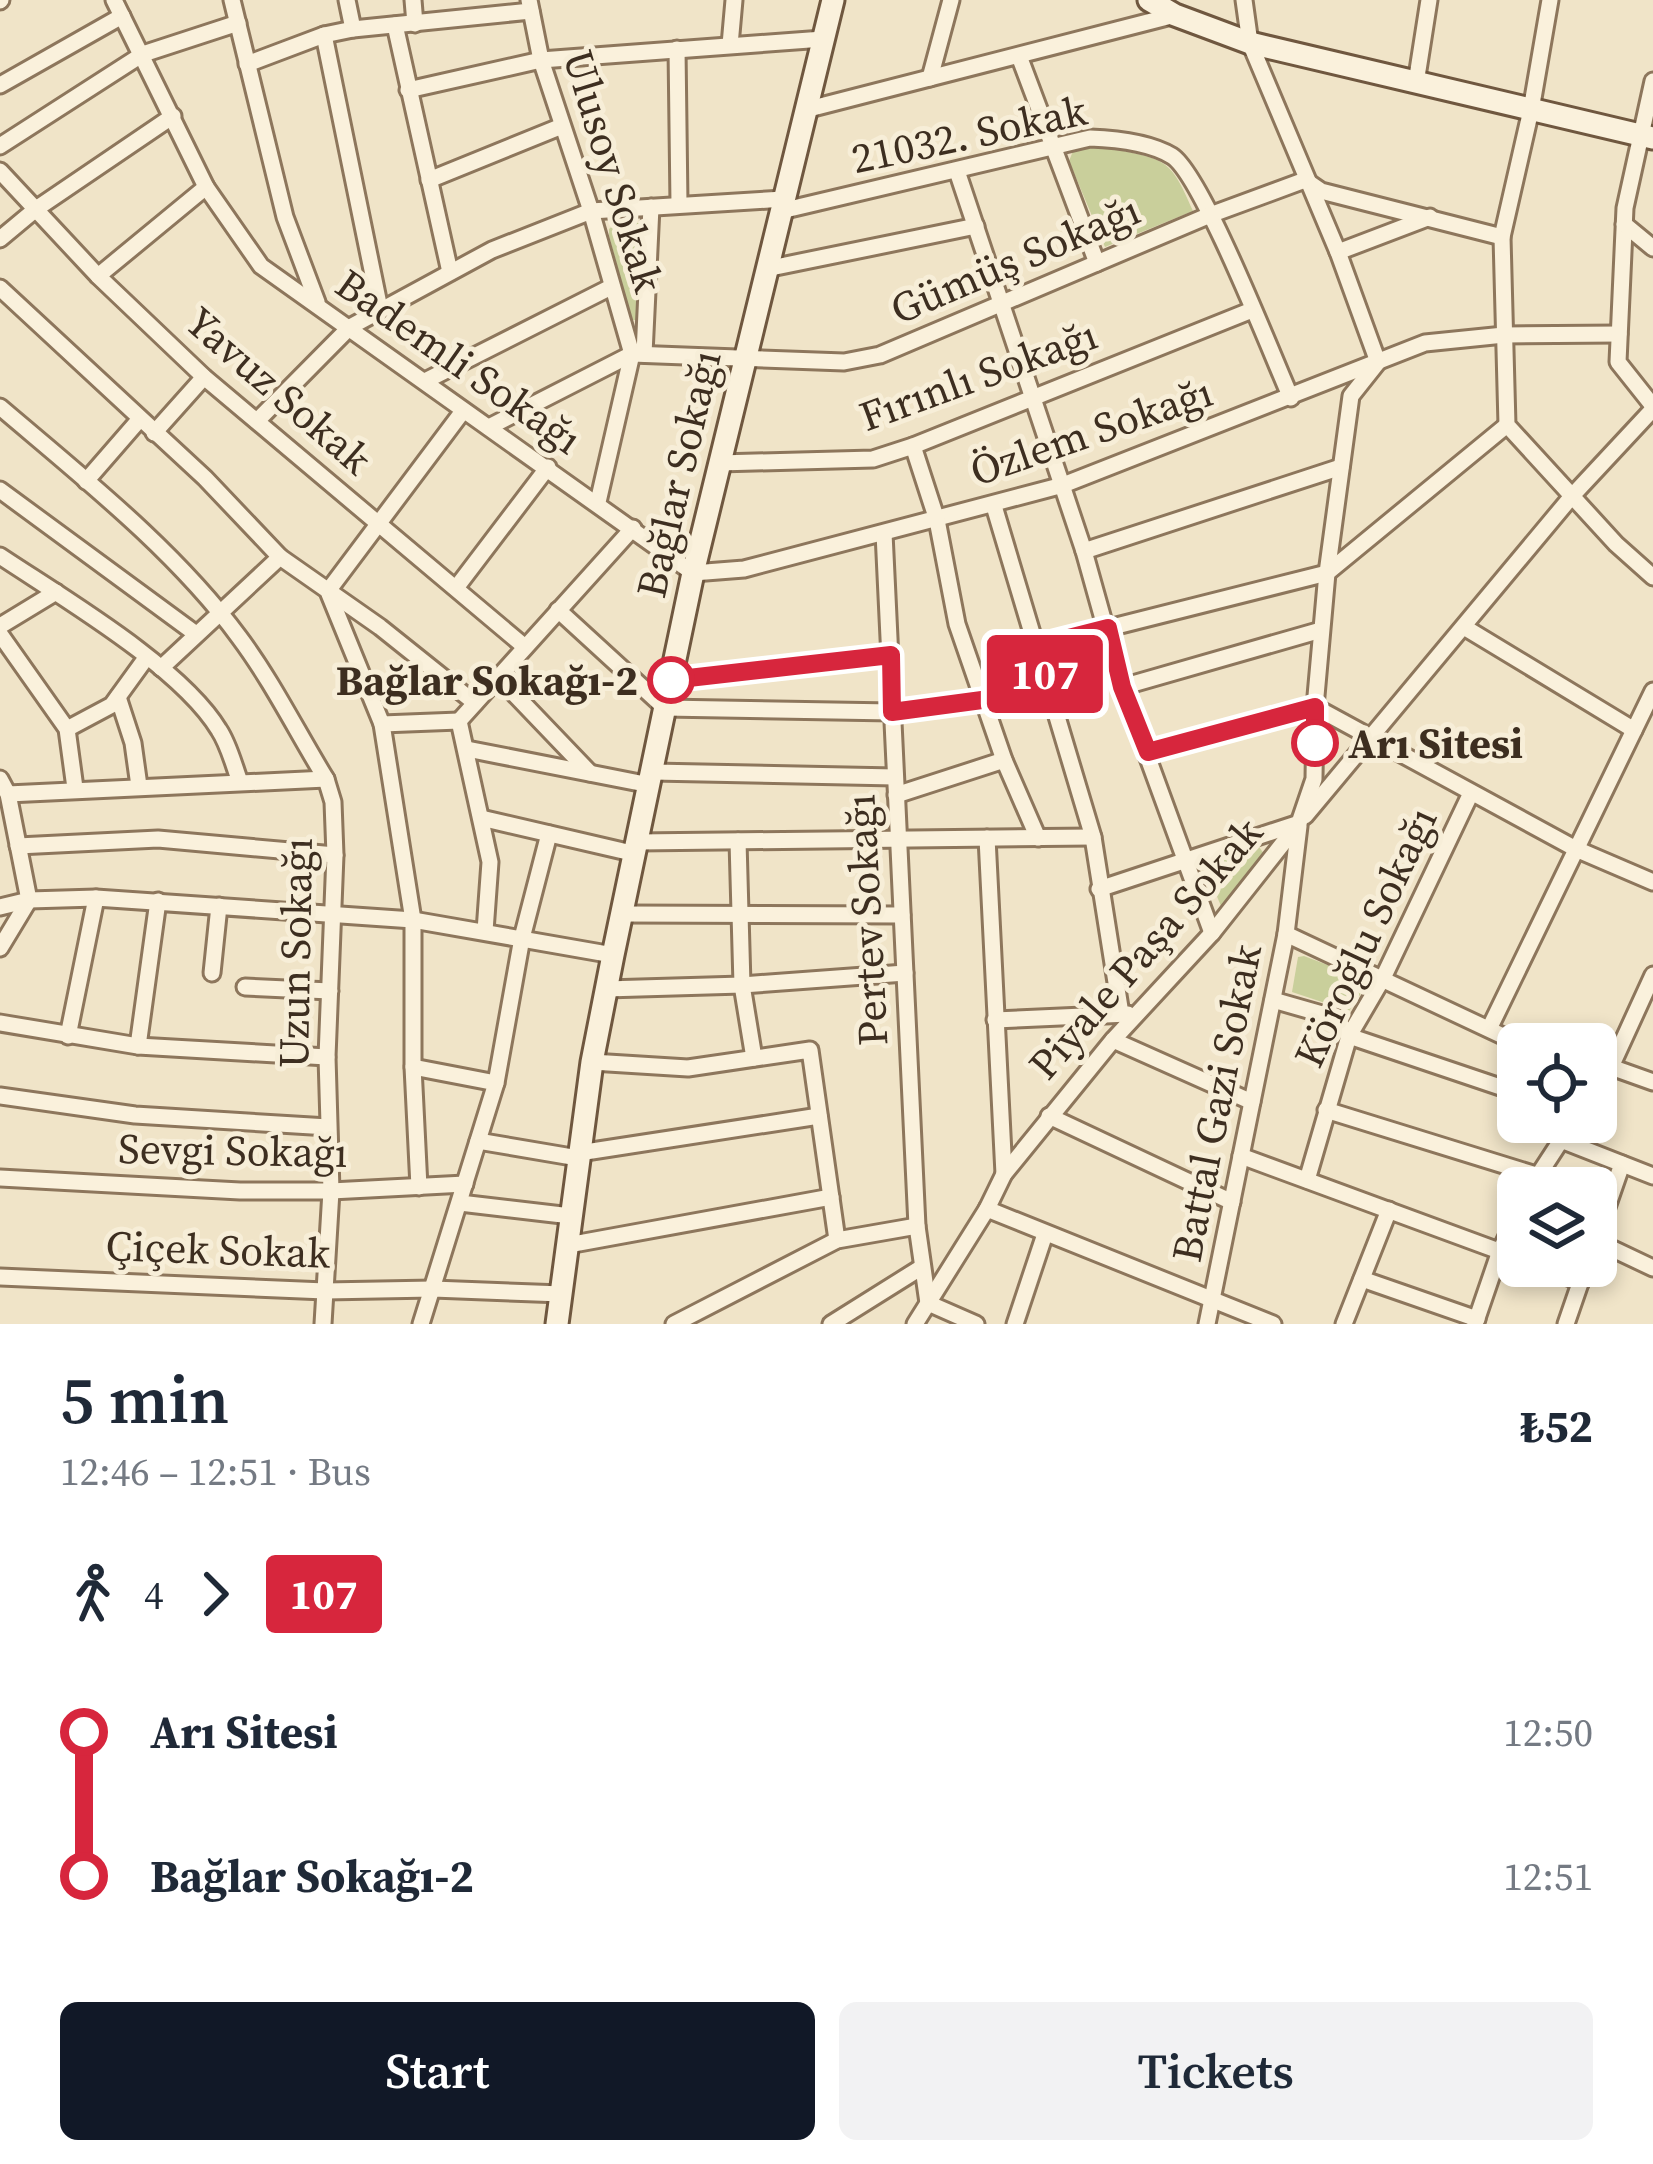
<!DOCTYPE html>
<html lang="en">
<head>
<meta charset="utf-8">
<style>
	:root { --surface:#fff; --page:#f2f2f3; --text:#1f2937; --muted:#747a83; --accent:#111827 }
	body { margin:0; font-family:"Source Serif 4",serif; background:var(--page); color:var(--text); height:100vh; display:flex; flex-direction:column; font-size:45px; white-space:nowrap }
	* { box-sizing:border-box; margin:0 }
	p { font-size:39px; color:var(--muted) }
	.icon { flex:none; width:66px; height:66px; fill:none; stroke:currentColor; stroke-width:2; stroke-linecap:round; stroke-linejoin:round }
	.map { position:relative; height:1324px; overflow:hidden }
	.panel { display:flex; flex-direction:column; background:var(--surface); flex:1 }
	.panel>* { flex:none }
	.badge { padding:0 24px; border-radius:9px; font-size:42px; line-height:78px }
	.fabs { position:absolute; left:1497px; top:1023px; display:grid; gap:24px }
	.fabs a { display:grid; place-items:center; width:120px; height:120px; border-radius:18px; background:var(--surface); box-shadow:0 6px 18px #0003; font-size:60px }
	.map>.badge { position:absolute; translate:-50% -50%; box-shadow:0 0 0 6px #fff }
	.legs { display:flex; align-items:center; gap:18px; height:132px; padding:0 60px; font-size:39px }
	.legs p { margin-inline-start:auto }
	.head { display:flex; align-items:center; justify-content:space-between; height:204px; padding:0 60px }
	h1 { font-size:66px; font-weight:600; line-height:90px }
	.button { display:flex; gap:24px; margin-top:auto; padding:24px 60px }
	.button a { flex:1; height:138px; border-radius:18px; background:var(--accent); color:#fff; font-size:48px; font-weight:600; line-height:138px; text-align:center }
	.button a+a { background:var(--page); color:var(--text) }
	ul { padding:0 60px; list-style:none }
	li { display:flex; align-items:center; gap:42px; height:144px; font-size:45px }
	li i { display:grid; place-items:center; width:18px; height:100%; margin:0 15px; background:currentColor }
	li i::after { content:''; width:30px; height:30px; margin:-15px; border:9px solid; border-radius:50%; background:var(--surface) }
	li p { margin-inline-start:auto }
	li:first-child i { background:linear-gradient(#0000 50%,currentColor 0) }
	li:last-child i { background:linear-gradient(currentColor 50%,#0000 0) }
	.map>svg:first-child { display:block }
</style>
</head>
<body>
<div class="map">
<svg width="1653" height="1324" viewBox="0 0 1653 1324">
	<rect width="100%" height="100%" fill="#f0e4c8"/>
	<g fill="#c9cf9b">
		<path d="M1104,146C1164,162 1168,152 1193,211L1105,247L1069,161L1073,151Z"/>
		<polygon points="616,223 642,223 640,320 632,320 609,236 609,229"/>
		<polygon points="1259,847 1265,855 1221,906 1202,861"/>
		<polygon points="1304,956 1359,977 1364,989 1349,1011 1292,992 1298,957"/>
	</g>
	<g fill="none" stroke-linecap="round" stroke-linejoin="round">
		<defs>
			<g id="minor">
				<polyline points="114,0 206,187 261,266 693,573 744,569 1063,485 1425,343 1504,335 1619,334"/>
				<polyline points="232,0 285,217 317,302"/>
				<polyline points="347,0 353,29"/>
				<polyline points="413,0 415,24"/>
				<polyline points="529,0 541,60 591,211 632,354 598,502"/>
				<polyline points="1550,0 1531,110 1502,237 1507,425 1616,544 1653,577"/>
				<polyline points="0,1 1,0"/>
				<polyline points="395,25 450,272"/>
				<polyline points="324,35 380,309"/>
				<polyline points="730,45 734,0"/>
				<polyline points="677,49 679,204"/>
				<polyline points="1019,56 1097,263"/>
				<polyline points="247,64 324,35 353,29 531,11"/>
				<polyline points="930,78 951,0"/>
				<polyline points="1653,81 1625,208 1618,362 1653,406"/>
				<polyline points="1416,83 1429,0"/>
				<polyline points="0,85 122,16"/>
				<polyline points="408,90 541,60 823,39"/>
				<polyline points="805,110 1175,15"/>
				<polyline points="0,146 143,54 238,23"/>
				<polyline points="0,171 98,276 204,377 525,647"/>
				<polyline points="957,171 1084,551 1122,687 1212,933"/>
				<polyline points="429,180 562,126"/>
				<path d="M781,211L1090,138C1116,139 1149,142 1172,156C1202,175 1272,355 1291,398"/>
				<polyline points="1624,224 1653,248"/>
				<polyline points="0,239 36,209 173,116"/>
				<polyline points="1338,252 1430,217"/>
				<polyline points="766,269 976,226"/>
				<polyline points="98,276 206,187"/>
				<polyline points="0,288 205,478 280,557"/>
				<polyline points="644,354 651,207"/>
				<polyline points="425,381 611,287"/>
				<path d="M0,407C81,476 176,551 239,637C272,681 297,732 326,779L333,802L335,855L327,1057L331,1191L323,1324"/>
				<polyline points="257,421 350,327 492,250 591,211 784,199"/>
				<polyline points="489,427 632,354 844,362 880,355 1210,215 1305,180 1321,191 1502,237"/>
				<polyline points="154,433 204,377"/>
				<polyline points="913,446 937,520 957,624 1004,760 1038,838"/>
				<polyline points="719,463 873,459 913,446 1252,310"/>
				<polyline points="86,481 139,420"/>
				<polyline points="0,490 196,634"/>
				<polyline points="994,506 1093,837 1121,1014"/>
				<polyline points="884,533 917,1226 928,1303 976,1324"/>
				<polyline points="1084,551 1341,467"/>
				<path d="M0,556C63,598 181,667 219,730C229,745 234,766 240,782"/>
				<polyline points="456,588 548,467"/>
				<polyline points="328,591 463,411"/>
				<polyline points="329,594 382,724 459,721"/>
				<polyline points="558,610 665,708 892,712 983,700 1047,680"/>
				<polyline points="0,626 56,592"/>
				<polyline points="1464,627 1634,730"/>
				<polyline points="0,634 67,729 75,788"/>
				<polyline points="1037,646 1327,573 1507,425"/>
				<polyline points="161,668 280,557 380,627 475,703"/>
				<polyline points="498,677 590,773"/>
				<polyline points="671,680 891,655"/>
				<polyline points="1122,687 1321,630"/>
				<polyline points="118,697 133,743 139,786"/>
				<polyline points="459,721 633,528"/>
				<polyline points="459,721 490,862 485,931"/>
				<polyline points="382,724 413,920 413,1067 419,1187"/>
				<polyline points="67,729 112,705 146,658"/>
				<polyline points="467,749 650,785"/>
				<polyline points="1148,752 1315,707 1576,849 1653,882"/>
				<polyline points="653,772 895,777"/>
				<polyline points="0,779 8,794 326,779"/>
				<polyline points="896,795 1004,760"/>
				<polyline points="1305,816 1572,496 1653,409"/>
				<polyline points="481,818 636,854"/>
				<polyline points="987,838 1004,1174"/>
				<polyline points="738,841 742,985 754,1058"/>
				<polyline points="638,842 1093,837"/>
				<polyline points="18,846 158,839 335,855"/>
				<polyline points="1099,889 1296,824"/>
				<polyline points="0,907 29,900 96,898 413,920 613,955"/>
				<polyline points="623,914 902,915"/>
				<polyline points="1286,934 1520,1044"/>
				<polyline points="0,948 29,900 8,794"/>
				<polyline points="212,973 219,906"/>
				<polyline points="245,987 330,991"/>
				<polyline points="606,989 742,985 905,973"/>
				<polyline points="1273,1000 1336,1018 1349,1036 1518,1093"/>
				<polyline points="995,1020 1128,1014"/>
				<polyline points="0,1023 138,1046 327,1057"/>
				<polyline points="1490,1027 1653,691"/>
				<polyline points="68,1036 96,898"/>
				<polyline points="1113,1040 1252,1102"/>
				<polyline points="138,1046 158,901"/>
				<polyline points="592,1062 688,1068 810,1050 837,1240"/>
				<polyline points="413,1067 496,1083"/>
				<polyline points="1611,1067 1653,1082"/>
				<polyline points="1596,1088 1611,1067 1653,975"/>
				<polyline points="0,1096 135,1115 328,1127"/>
				<polyline points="1326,1110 1536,1175"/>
				<polyline points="1049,1116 1232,1202"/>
				<polyline points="1561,1140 1653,1176"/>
				<polyline points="478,1141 578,1158"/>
				<polyline points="579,1153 819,1116"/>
				<polyline points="1241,1156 1518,1258"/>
				<polyline points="0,1178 240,1191 331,1191 465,1184"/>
				<polyline points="1307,1180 1349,1036 1383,978 1471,793"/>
				<polyline points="1530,1188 1573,1122"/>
				<polyline points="460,1203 571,1216"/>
				<polyline points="987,1209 1273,1324"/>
				<polyline points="1596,1239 1622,1164"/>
				<polyline points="1596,1241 1653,1268"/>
				<polyline points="568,1245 831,1197"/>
				<polyline points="1539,1266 1581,1282"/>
				<polyline points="0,1277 325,1291 433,1289 562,1294"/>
				<polyline points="1362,1279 1477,1319"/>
				<polyline points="421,1324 496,1083 522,938 549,834"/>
				<polyline points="674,1324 837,1240 917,1226"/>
				<polyline points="831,1324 922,1267"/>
				<polyline points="915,1324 987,1209 1004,1174 1113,1040 1212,933 1299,823 1314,779 1315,707 1327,573 1351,396 1378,362 1338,252 1250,43 1244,0"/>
				<polyline points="1015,1324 1045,1234"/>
				<polyline points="1207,1324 1286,934 1299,826"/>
				<polyline points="1344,1324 1389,1210"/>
				<polyline points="1475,1324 1500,1251 1518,1213"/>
				<polyline points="1566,1324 1586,1266"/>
			</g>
			<g id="secondary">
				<polyline points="1149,0 1175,15 1250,43 1653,138"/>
				<polyline points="557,1324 592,1062 613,955 693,573 833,0"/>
			</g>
		</defs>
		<use href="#minor" stroke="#8d765c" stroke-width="21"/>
		<use href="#secondary" stroke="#6f573f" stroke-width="27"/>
		<use href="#minor" stroke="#faf1dc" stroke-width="15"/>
		<use href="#secondary" stroke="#faf1dc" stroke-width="21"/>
	</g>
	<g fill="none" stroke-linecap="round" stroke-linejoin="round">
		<defs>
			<polyline id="line-1" points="671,680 891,655 892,712 982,700 1047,680 1037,646 1108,628 1122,687 1148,752 1315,707 1315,743"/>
		</defs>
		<use href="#line-1" stroke="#fff" stroke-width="27"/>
		<use href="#line-1" stroke="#d7263d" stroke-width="18"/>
	</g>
	<g fill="#fff" stroke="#d7263d" stroke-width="6">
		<circle cx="671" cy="680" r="21"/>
		<circle cx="1315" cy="743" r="21"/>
	</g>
	<g text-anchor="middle" stroke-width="10" stroke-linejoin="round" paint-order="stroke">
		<g font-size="42" fill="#3d2e20" stroke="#f7eed8">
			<text transform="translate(969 134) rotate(-12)" y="15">21032. Sokak</text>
			<text transform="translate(614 171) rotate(73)" y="15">Ulusoy Sokak</text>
			<text transform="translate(1015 259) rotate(-23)" y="15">Gümüş Sokağı</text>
			<text transform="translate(459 361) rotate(35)" y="15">Bademli Sokağı</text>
			<text transform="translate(978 375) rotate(-20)" y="15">Fırınlı Sokağı</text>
			<text transform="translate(279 390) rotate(41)" y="15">Yavuz Sokak</text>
			<text transform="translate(1091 431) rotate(-19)" y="15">Özlem Sokağı</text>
			<text transform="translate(678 474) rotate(-77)" y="15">Bağlar Sokağı</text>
			<text transform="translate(866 920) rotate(-93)" y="15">Pertev Sokağı</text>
			<text transform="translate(1365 937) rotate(-65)" y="15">Köroğlu Sokağı</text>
			<text transform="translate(1145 948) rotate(-49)" y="15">Piyale Paşa Sokak</text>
			<text transform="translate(295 953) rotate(-89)" y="15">Uzun Sokağı</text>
			<text transform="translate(1216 1103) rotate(-79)" y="15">Battal Gazi Sokak</text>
			<text transform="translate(233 1150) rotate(1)" y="15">Sevgi Sokağı</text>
			<text transform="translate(218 1249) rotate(2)" y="15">Çiçek Sokak</text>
		</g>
		<g font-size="42" font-weight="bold" fill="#3d2e20" stroke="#f7eed8" text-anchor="end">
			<text x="638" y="695">Bağlar Sokağı-2</text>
			<text x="1348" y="758" text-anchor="start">Arı Sitesi</text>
		</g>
	</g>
</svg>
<div class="fabs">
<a><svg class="icon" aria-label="locate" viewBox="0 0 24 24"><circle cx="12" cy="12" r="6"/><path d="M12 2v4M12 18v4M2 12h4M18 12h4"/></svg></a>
<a><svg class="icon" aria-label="layers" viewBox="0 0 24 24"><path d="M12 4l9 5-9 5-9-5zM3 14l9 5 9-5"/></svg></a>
</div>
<b class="badge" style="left:1045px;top:674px;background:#d7263d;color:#fff">107</b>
</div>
<section class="panel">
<div class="head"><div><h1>5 min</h1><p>12:46 – 12:51 · Bus</p></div><b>₺52</b></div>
<div class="legs"><svg class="icon" aria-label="walk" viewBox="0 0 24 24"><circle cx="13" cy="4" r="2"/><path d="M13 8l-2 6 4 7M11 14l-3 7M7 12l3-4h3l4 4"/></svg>4<svg class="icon" aria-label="forward" viewBox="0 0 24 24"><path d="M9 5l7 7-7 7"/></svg><b class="badge" style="background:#d7263d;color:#fff">107</b></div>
<ul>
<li><i style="color:#d7263d"></i><b>Arı Sitesi</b><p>12:50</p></li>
<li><i style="color:#d7263d"></i><b>Bağlar Sokağı-2</b><p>12:51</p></li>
</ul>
<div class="button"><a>Start</a><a>Tickets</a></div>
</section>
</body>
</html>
